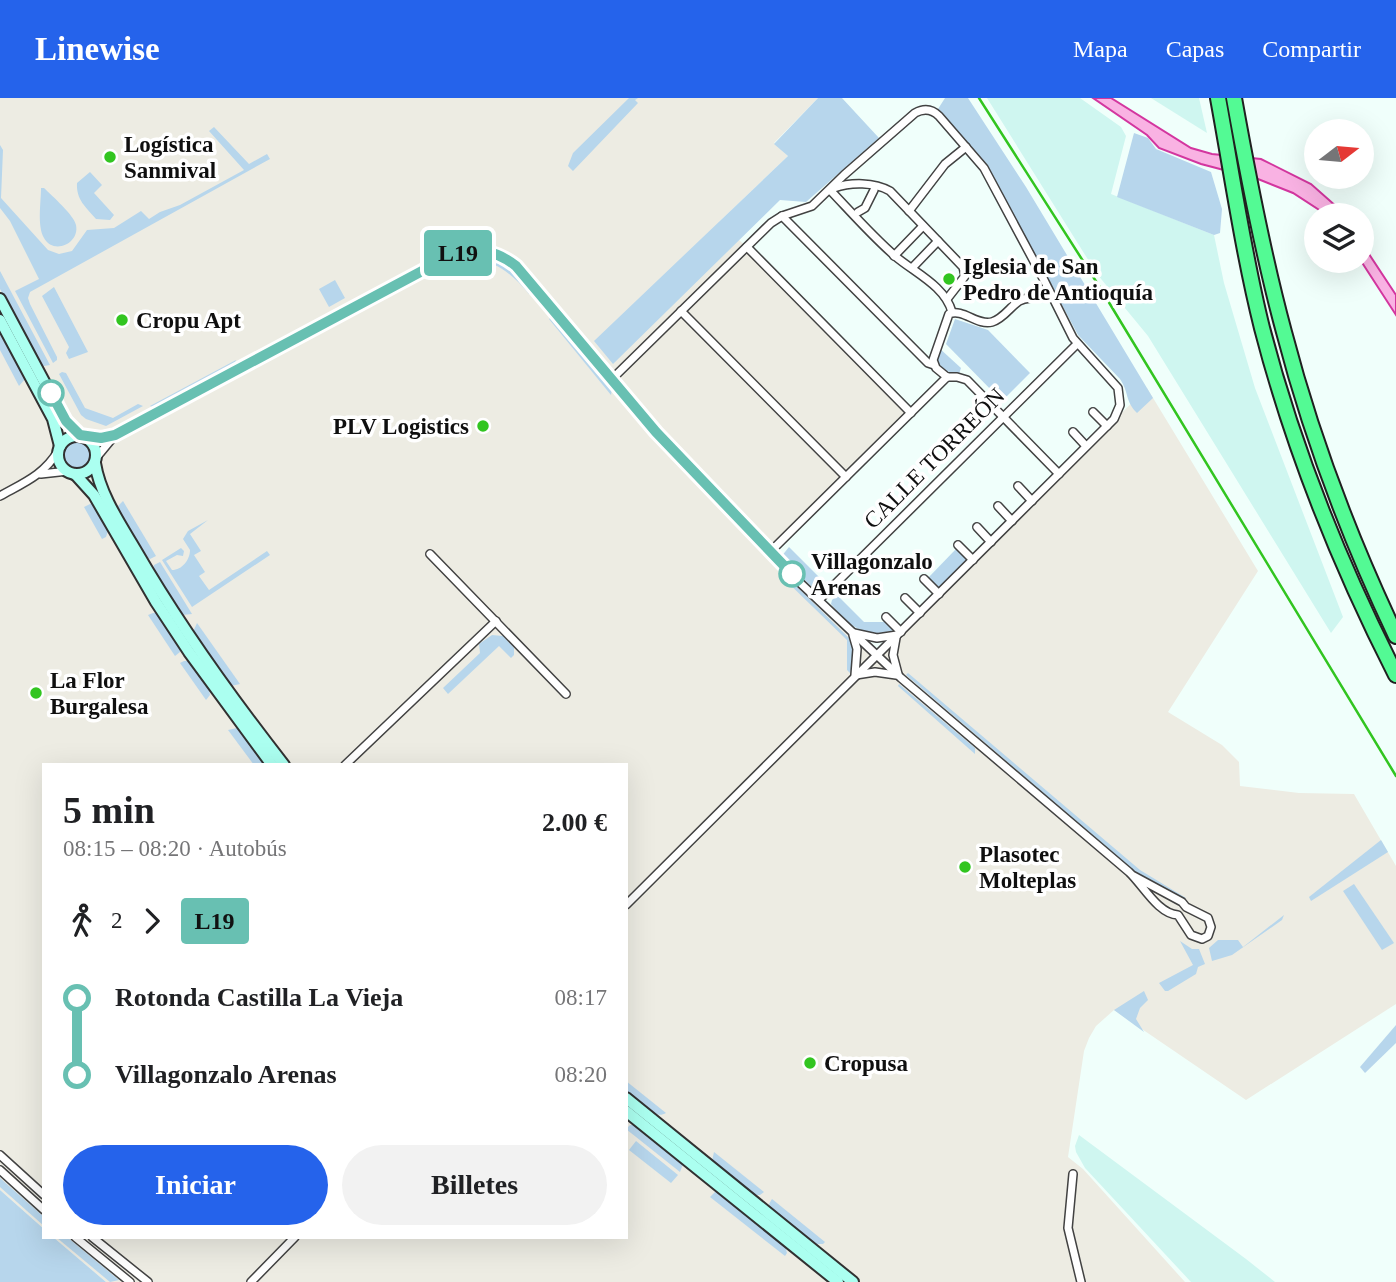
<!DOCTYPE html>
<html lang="es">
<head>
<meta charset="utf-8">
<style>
	:root { --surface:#fff; --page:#f2f2f2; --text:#202124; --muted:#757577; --accent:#2563eb }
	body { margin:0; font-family:"Times New Roman",serif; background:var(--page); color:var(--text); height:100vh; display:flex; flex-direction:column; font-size:26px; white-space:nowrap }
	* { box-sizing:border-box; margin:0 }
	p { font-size:23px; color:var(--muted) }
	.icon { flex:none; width:38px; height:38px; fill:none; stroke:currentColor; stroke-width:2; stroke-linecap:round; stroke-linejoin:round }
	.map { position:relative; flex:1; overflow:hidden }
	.details { position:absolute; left:42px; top:665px; width:586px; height:476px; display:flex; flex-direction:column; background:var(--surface); border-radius:0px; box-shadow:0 7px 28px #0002 }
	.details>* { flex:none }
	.badge { padding:0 14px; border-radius:5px; font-size:24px; line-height:46px }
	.needle { width:46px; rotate:74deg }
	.fabs { position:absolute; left:1304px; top:21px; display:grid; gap:14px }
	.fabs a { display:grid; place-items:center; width:70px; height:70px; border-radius:50%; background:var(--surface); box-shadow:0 7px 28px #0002; font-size:35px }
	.map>.badge { position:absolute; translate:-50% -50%; box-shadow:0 0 0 4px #fff }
	.legs { display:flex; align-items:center; gap:10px; height:77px; padding:0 21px; font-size:23px }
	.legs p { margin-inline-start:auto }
	.head { display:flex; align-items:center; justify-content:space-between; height:119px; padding:0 21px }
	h1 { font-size:38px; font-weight:700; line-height:52px }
	.primary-button { display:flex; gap:14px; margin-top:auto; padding:14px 21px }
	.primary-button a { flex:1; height:80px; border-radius:42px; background:var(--accent); color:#fff; font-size:28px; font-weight:700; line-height:80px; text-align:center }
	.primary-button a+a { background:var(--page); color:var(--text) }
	ul { padding:0 21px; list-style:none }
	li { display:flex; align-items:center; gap:24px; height:77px; font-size:26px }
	li i { display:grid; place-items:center; width:10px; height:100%; margin:0 9px; background:currentColor }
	li i::after { content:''; width:18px; height:18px; margin:-9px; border:5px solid; border-radius:50%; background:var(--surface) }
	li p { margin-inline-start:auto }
	li:first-child i { background:linear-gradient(#0000 50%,currentColor 0) }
	li:last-child i { background:linear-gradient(currentColor 50%,#0000 0) }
	header { display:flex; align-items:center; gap:42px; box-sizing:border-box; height:98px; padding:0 35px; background:var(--accent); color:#fff }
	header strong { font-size:33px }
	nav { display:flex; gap:38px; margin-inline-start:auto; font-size:24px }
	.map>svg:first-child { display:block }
</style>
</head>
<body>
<header>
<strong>Linewise</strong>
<nav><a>Mapa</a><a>Capas</a><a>Compartir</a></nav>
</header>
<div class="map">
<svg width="1396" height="1184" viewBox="0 0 1396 1184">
	<rect width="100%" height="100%" fill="#f0fffb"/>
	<polygon fill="#edece3" points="0,0 818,0 774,45 788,58 719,124 747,149 911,315 770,454 875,557 1147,290 1258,473 1168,614 1222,647 1239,664 1240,688 1299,695 1354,696 1396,768 1396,906 1246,1002 1114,912 1096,928 1089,940 1084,953 1068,1059 1083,1071 1185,1184 106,1184 53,1139 626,1139 626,667 44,667 44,1131 0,1092"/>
	<g fill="#cff6f0">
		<polygon points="987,0 1080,0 1121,29 1126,38 1111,96 1214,137 1224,185 1255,290 1343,519 1331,535 1148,238 1097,176"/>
		<polygon points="1151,0 1199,0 1207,35"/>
		<polygon points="1079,1037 1246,1161 1275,1184 1191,1184 1085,1070 1076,1054 1075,1048"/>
	</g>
	<g fill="#b7d6ec">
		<polygon points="629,0 638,0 635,2 638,5 573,73 568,68 573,55"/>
		<polygon points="818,0 842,0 879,40 806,104 780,102 613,266 594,243 788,58 774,46"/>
		<path d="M945,0H968L1026,89L1153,300L1137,315C1125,303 1129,294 1120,281L1078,237L987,66L938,11Z"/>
		<polygon points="214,29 249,66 267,56 270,61 30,194 28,200 30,206 57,259 57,262 53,265 15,193 39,181 10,123 0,110 0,47 3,52 1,100 48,152 59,156 72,153 87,132 114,130 141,113 149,121 160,114 180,107 244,72 209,33"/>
		<polygon points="1134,35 1148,40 1156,51 1211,74 1222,111 1220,135 1214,137 1117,99"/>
		<path d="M90,74L102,87L94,95L114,117L110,122L96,121C86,109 76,102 77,85Z"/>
		<path d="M41,90H44C52,98 74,117 76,127C80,146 53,157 44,140C37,128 41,104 41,90Z"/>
		<path d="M466,159C492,157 520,170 531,195L529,196C503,165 479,152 440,173L442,168Z"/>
		<polygon points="0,173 50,267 44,268 40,265 0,191"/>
		<polygon points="335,182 345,200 329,209 319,191"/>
		<polygon points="54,189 88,254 69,261 66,255 69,249 42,198"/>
		<polygon points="550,220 612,291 611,297 549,221"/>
		<polygon points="955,221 988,232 1030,275 1002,303 946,246"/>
		<polygon points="0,236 25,281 19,288 0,252"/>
		<path d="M938,249L961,270L959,276C943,275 934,265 938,249Z"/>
		<polygon points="236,262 234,268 155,310 150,308"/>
		<polygon points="62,274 66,275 85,310 113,320 138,306 143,308 106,328 86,321 81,317 59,276"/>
		<circle cx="77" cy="357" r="13"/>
		<polygon points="123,403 156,458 150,461 146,459 119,413 118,408"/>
		<polygon points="92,405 108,433 106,439 102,441 84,409"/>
		<path d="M208,422L190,436L201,453L194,457L205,474L199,478L209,492L267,453L270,457L192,509L162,462L181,450L184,453L183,458L177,457L166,463L172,472C182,472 190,462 190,452L183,441L188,433Z"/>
		<polygon points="789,449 823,483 816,490 811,488 781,459"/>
		<polygon points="956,451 967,461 938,491 928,480"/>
		<polygon points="160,464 192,516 182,517 153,471 154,467"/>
		<polygon points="778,475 783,475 850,541 855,556 850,575 847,572 847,542"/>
		<path d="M837,497L864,524H883L885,522L894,532C865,541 850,529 831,506L832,502Z"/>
		<polygon points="153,515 157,515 180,550 180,554 175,558 148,517"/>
		<polygon points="197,525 240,586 231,588 193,534"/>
		<polygon points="492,537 503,538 514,550 514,557 511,560 499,548 448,596 443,590 480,555 479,546"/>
		<polygon points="184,563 188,563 209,592 210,597 206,602 180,565"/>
		<polygon points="908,575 1140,772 1186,800 1184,801 1136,774 906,577"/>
		<polygon points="899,586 975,650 975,656 898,588"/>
		<polygon points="237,630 265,667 254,667 228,632"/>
		<polygon points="1381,742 1388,754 1311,803 1309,799"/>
		<polygon points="1354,786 1394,845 1382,852 1343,793"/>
		<polygon points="1284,817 1282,822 1232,857 1212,863 1209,850 1218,842 1238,842 1243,849"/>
		<polygon points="1180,843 1192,851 1199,851 1205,866 1198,869 1196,876 1168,893 1165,893 1159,885 1193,867"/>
		<polygon points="1144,893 1148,902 1140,910 1136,921 1144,934 1114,912"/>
		<polygon points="1396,927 1396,945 1365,975 1360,969"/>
		<path d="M626,983L666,1015C653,1023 637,1002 627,994Z"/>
		<polygon points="630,1027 636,1027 683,1066 680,1074 626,1031"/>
		<polygon points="636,1043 678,1077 671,1085 629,1052"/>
		<polygon points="714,1054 764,1094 760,1097 753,1097 712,1063"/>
		<polygon points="0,1080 44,1119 44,1128 0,1089"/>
		<polygon points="0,1092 44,1131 44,1139 53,1139 106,1184 0,1184"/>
		<polygon points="715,1094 719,1095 785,1148 787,1155 785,1158 710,1099"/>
		<polygon points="772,1101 825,1144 823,1146 814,1146 772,1112 769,1106"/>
		<polygon points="56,1139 67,1139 119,1182 110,1184"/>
	</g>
	<g fill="#f9b2e3" stroke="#d3369f" stroke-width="2">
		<polygon points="1093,0 1111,0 1191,50 1212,56 1261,61 1311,86 1346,117 1327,117 1293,95 1258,81 1201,66 1159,50 1147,37"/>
		<polygon points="1362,140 1363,147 1396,197 1396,217 1361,163"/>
	</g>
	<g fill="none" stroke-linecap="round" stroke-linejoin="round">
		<defs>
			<g id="street">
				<path d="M834,90C851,84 874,84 890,93L963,169L965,178L947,201"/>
				<path d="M830,92C851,114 872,138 895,158C915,175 945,188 952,214"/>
				<polyline points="909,113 945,66 966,49"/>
				<polyline points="858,114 865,110 874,92"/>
				<polyline points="782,118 928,265 934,267"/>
				<polyline points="747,149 911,315"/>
				<polyline points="894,158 923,128"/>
				<polyline points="912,170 938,143"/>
				<polyline points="681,213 846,379"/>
				<path d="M947,279L936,270L933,262L949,216C963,210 977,228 992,224C1003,221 1010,209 1019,203C1029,198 1042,199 1053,199"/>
				<polyline points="947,279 957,279 967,282 1059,376"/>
				<path d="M611,282L771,125L782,118L812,108L844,77L915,15C924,10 932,11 939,18L984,70L1045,184L1073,240L1118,290L1120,307L1114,321L626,807"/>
				<polyline points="1093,314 1107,328"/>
				<polyline points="1073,334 1086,348"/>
				<path d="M87,340L115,337L452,157C476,149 496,152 516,168L656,334L796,481L901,580L1129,774C1143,787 1158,816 1178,817L1191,837L1202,841L1208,838L1211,829L1208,820L1186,809L1182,804L1132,777"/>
				<polyline points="96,360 115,337"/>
				<polyline points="41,376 68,373"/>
				<polyline points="1018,388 1032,403"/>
				<path d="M0,398C23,385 44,377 58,353"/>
				<polyline points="998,408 1012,423"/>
				<polyline points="977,429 991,444"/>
				<polyline points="958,447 973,462"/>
				<polyline points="770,454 947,279"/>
				<polyline points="430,456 566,596"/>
				<polyline points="924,481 939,496"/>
				<polyline points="905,500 920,515"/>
				<polyline points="819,502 1077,246"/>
				<polyline points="886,519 901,534"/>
				<polyline points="854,535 877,540 897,537"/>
				<polyline points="853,537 857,551 855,577"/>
				<polyline points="896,540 893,557 898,576"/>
				<polyline points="856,577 875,574 896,577"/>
				<polyline points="345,667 496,523"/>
				<polyline points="0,1057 44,1097"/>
				<polyline points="0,1072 44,1112"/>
				<polyline points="1073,1076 1068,1130 1081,1184"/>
				<polyline points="75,1139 130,1184"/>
				<polyline points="92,1139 148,1184"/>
				<polyline points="251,1184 295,1139"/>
			</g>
			<g id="secondary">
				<polyline points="0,201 64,321 80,337"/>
				<polyline points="0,222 53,321 60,348"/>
				<circle cx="77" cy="357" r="19"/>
				<path d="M95,365C100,396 119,424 135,451C179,527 230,598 284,667"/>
				<polyline points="75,376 94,397 156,504 189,554 272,667"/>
				<polyline points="626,1000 853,1184"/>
				<polyline points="626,1013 838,1184"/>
			</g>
			<g id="highway">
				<path d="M1218,0C1232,76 1243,154 1262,230C1293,350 1340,467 1396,577"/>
				<path d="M1234,0C1248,78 1263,157 1284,234C1311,338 1350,441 1396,538"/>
			</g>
		</defs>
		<use href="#street" stroke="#424242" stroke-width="10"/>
		<use href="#secondary" stroke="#313131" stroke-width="14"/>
		<use href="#highway" stroke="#202020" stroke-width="18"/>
		<use href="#street" stroke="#fff" stroke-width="7"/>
		<use href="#secondary" stroke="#abfff0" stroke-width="10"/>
		<use href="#highway" stroke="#53fa94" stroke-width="14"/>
		<polyline stroke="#32c520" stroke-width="2.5" points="979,0 1099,188 1396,678"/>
	</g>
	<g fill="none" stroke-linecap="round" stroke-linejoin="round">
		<defs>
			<path id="line-1" d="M51,295L66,323L80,337L101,340L115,337L452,157C476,149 496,152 516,168L656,334L792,476"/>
		</defs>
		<use href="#line-1" stroke="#fff" stroke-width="16"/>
		<use href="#line-1" stroke="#68c0b2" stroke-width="10"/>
	</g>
	<g fill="#32c520" stroke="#fff" stroke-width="2.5">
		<circle cx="110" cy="59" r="7"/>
		<circle cx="949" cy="181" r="7"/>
		<circle cx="122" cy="222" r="7"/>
		<circle cx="483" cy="328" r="7"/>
		<circle cx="36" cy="595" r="7"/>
		<circle cx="965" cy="769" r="7"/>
		<circle cx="810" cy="965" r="7"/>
	</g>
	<g fill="#fff" stroke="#68c0b2" stroke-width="3.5">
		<circle cx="51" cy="295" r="12"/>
		<circle cx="792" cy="476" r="12"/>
	</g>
	<g text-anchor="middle" stroke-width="7" stroke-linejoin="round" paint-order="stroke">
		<g font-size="23" font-weight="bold" fill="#0f0f0f" stroke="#fff" text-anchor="start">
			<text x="124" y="54">Logística<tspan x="124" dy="26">Sanmival</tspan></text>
			<text x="963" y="176">Iglesia de San<tspan x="963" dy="26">Pedro de Antioquía</tspan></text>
			<text x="136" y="230">Cropu Apt</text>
			<text x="469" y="336" text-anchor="end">PLV Logistics</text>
			<text x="50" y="590">La Flor<tspan x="50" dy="26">Burgalesa</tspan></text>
			<text x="979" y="764">Plasotec<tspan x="979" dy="26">Molteplas</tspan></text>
			<text x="824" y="973">Cropusa</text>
		</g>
		<g font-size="23" fill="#0f0f0f" stroke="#fff">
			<text transform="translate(934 360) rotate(-45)" y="8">CALLE TORREÓN</text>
		</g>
		<g font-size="23" font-weight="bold" fill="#0f0f0f" stroke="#fff" text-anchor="start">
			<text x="811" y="471">Villagonzalo<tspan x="811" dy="26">Arenas</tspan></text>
		</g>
	</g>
</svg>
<div class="fabs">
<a><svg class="needle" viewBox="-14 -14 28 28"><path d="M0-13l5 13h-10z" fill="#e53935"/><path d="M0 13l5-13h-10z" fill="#757577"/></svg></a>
<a><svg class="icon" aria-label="layers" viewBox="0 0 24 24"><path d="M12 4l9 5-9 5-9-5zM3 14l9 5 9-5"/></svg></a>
</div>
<b class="badge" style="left:458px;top:155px;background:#68c0b2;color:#111">L19</b>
<section class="details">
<div class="head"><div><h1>5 min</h1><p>08:15 – 08:20 · Autobús</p></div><b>2.00 €</b></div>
<div class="legs"><svg class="icon" aria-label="walk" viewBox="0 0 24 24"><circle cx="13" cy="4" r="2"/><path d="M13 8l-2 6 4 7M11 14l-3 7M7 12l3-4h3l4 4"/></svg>2<svg class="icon" aria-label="forward" viewBox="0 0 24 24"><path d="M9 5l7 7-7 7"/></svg><b class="badge" style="background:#68c0b2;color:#111">L19</b></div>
<ul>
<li><i style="color:#68c0b2"></i><b>Rotonda Castilla La Vieja</b><p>08:17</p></li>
<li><i style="color:#68c0b2"></i><b>Villagonzalo Arenas</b><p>08:20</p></li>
</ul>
<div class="primary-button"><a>Iniciar</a><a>Billetes</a></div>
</section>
</div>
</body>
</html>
